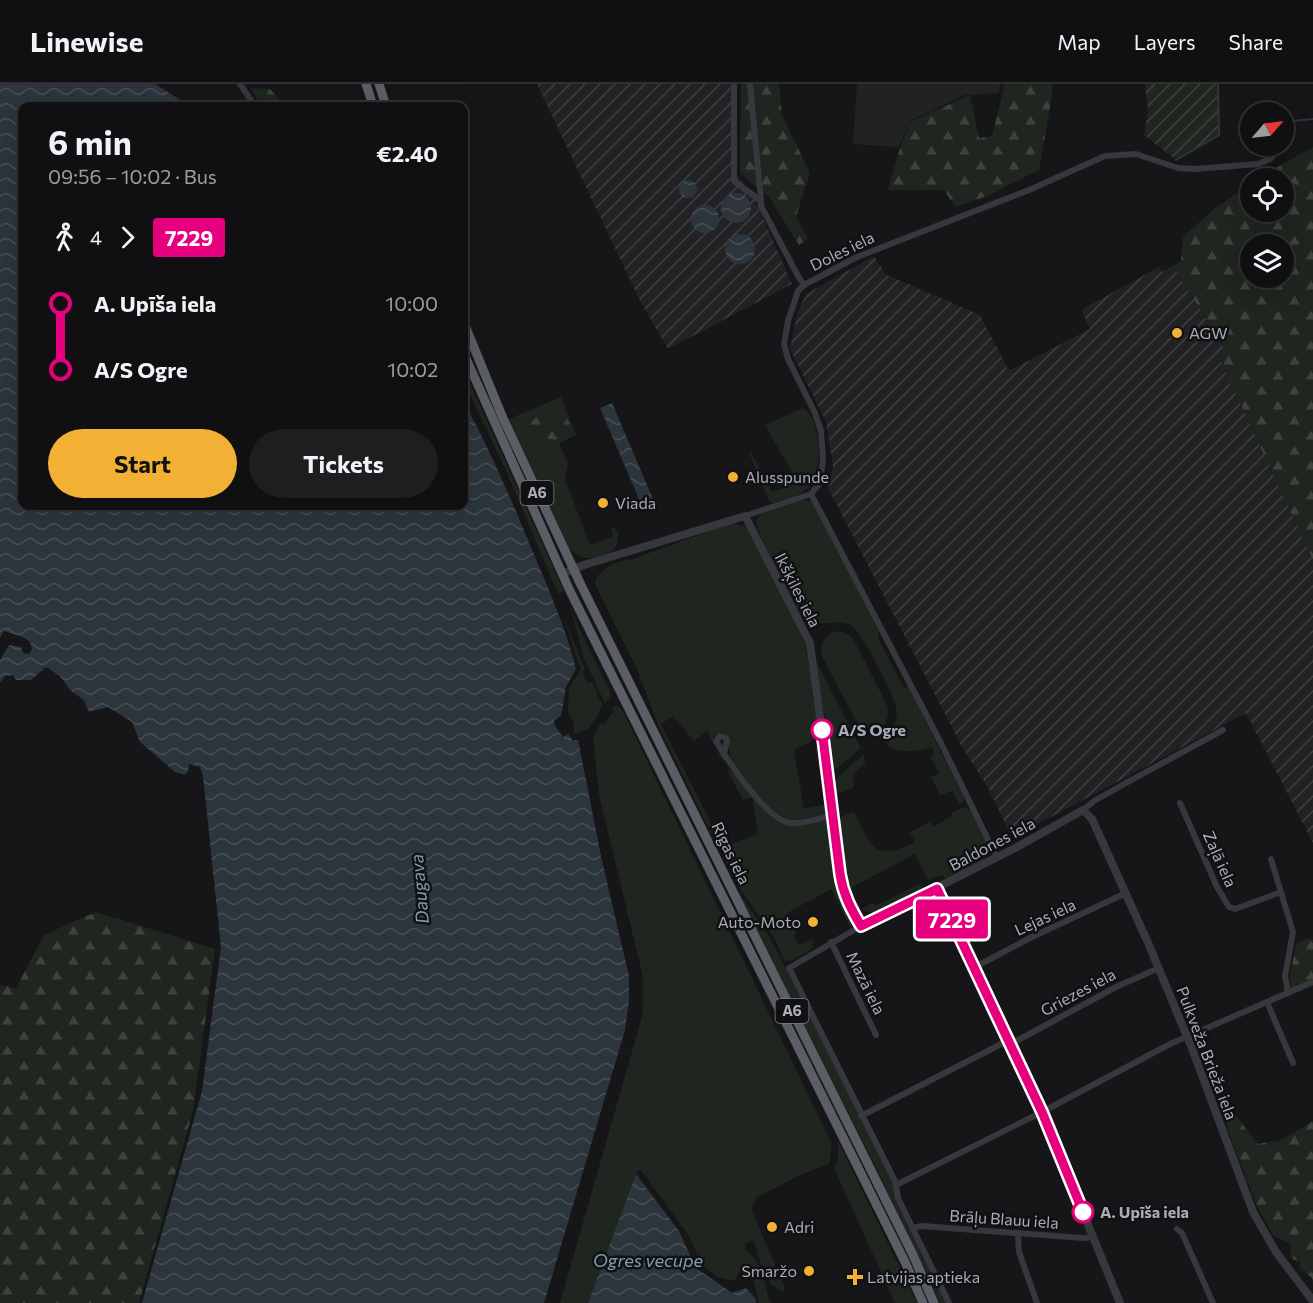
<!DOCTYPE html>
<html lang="en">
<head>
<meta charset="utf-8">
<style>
	:root { --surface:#101012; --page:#1e1e20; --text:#f1f3f6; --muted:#9c9d9f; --line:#303032; --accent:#f2b134 }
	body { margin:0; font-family:Commissioner,sans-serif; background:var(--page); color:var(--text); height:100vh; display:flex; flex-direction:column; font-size:22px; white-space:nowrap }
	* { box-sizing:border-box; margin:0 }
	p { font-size:20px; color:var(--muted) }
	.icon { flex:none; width:33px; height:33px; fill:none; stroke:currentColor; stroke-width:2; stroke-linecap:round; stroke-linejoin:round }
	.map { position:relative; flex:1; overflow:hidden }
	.details { position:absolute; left:18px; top:18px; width:450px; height:408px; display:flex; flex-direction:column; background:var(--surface); border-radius:12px; box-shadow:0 6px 24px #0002,0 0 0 2px var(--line) }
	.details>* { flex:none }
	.badge { padding:0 12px; border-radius:4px; font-size:21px; line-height:39px }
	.needle { width:39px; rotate:62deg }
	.controls { position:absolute; left:1240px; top:18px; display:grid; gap:12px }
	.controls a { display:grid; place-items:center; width:54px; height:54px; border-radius:50%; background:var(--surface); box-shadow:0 6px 24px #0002,0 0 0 2px var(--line); font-size:30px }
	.map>.badge { position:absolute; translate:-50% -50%; box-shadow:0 0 0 3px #fff }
	.legs { display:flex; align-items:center; gap:9px; height:66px; padding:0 30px; font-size:20px }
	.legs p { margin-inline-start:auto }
	.head { display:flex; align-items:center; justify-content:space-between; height:102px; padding:0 30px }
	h1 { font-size:33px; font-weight:700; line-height:45px }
	.action { display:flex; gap:12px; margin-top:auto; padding:12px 30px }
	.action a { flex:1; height:69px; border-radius:36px; background:var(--accent); color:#111; font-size:24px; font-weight:700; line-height:69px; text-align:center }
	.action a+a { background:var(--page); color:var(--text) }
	ul { padding:0 30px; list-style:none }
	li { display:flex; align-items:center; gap:21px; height:66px; font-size:22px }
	li i { display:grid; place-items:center; width:9px; height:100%; margin:0 8px; background:currentColor }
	li i::after { content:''; width:15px; height:15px; margin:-8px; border:4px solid; border-radius:50%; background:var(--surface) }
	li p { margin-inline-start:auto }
	li:first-child i { background:linear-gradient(#0000 50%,currentColor 0) }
	li:last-child i { background:linear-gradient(currentColor 50%,#0000 0) }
	header { display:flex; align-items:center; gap:36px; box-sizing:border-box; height:84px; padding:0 30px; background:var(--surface); border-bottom:2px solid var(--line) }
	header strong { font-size:28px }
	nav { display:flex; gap:33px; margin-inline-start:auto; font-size:21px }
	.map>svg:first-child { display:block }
</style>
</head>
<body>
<header>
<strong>Linewise</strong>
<nav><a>Map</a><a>Layers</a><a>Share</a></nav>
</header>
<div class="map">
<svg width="1313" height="1219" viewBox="0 0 1313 1219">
	<defs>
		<pattern id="industrial-furrows" width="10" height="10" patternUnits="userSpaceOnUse" patternTransform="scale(1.5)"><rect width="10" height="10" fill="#222225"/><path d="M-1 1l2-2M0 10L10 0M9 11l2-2" fill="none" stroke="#3f3f43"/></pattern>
		<pattern id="forest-firs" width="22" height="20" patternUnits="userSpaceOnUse" patternTransform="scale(1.5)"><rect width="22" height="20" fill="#1e261f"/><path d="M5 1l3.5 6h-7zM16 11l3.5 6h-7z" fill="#3c433d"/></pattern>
		<pattern id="garden-furrows" width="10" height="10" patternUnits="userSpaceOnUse" patternTransform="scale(1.5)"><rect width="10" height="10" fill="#1e261f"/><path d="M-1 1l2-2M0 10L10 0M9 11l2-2" fill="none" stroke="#3c433d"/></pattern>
		<pattern id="water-waves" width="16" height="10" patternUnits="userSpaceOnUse" patternTransform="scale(1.5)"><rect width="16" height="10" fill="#2c353c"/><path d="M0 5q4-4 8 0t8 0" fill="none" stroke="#485056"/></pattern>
	</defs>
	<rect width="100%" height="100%" fill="#161618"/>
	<polygon fill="#222225" points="857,0 1000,0 999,9 965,11 910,37 899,63 853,60"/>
	<g fill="url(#industrial-furrows)">
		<polygon points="537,0 734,0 737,91 755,116 792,200 668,265 641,219"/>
		<polygon points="874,172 885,190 980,231 1008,285 1012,285 1090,245 1081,226 1159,183 1162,188 1173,182 1224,264 1220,276 1313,476 1313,759 1246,629 1012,754 988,704 961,661 828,404 833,382 826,338 790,265 797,230 806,210"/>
	</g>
	<g fill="#1e261f">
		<polygon points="464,286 564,507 558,510 507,389 464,298"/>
		<path d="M561,313L576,351L559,359L568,380L565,395L590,461L613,452L611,445L613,443L618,448V457L614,466C596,476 582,479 568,463L509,335Z"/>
		<path d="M803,324C822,334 823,388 810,402C801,413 784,415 772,419L769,417L750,371L752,369L754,373L772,408L796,400V395L766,343L767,340Z"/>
		<path d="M803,416L812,417L879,546L878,554L904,604L908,602L964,713L963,718L959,720L952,707L940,711L931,693L939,689L931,673L934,668L932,663C922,667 904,669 893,665C889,663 886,658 882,655C887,650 894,644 896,637C897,632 896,623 895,619C889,604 864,551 853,543C838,531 817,549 801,532C790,520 758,452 756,437L761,430Z"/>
		<path d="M731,439L744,442L749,447L805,557L819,653L794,666L804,725L827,720V728L824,731L788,737C770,726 741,697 732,677C727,667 734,654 721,648L713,653L725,676L723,677L707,647L694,657L673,632L661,640L723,763L758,750L752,713L743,716L728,687L730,686L778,738L793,742L825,735L831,739L840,812L849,829L852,842L850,843L831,805L787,829L797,849L794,851L799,861L814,854L812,865L790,877H785L773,852L738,802L719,765L658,641L637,585L596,502L595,496C604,482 614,478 630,476Z"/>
		<polygon points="570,521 579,544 610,607 611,612 605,619 584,575"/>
		<path d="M562,530L585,585L582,588L588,599L591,597L602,620L599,629L587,647L586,645L574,650C574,641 576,638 568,630L569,604L581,586Z"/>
		<path d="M840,547L850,552L854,556L887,621C893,642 872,655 857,639L821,570C820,557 827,548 840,547Z"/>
		<polygon points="816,577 861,664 835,686 831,684 830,651 823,625"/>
		<path d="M617,622L621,624L625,631L832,1060L829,1080L800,1091L756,1114L751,1125L785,1203L784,1209L770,1200C767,1187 755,1174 756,1161L752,1157L746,1159L745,1166C766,1180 762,1198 771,1219H759L754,1198L745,1180L734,1197L717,1193L702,1181L689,1152L640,1085L636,1090L588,1219H560L643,929V893L599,711L593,653L600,639L604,641L614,627L611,624Z"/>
		<path d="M864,671L865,680L853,690V704L836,710C828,694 853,681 864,671Z"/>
		<path d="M964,723L970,726L987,759L985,776L947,795L942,791L928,796L915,770L847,806L838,735L852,728L855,729C872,765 875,778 915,758L910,748L930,738L933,743L952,732L951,729Z"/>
		<path d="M920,800L923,806C906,815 881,836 861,825L873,819L875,822Z"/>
		<polygon points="735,803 771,855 892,1096 946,1219 940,1219 877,1086"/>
		<polygon points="838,1057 917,1219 895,1219 834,1084 838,1077"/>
	</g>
	<g fill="url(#forest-firs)" fill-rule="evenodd">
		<polygon points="741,0 779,0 782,31 810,89 796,132 808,155 799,161 769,113 740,89"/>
		<polygon points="1005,0 1052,0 1052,11 1039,86 987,112 955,123 944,106 888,106 899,67 910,38 970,11 979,54 992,52"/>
		<polygon points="250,4 270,5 285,22 262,22"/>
		<path d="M1313,63V476L1220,276L1224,263L1173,182L1181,177L1183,153L1214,125L1251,99V128H1284V94H1258ZM1284,160V194H1251V160Z"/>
		<path d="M547,325C560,327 576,338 571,353L562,357L545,354L544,350L530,342V339C537,335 538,328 547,325Z"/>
		<polygon points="96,828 215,865 193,1027 139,1219 0,1219 0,901 16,904 44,851"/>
		<polygon points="1307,854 1313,856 1313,895 1291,905 1290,892 1296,860"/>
		<polygon points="1221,1002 1229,1023 1258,1060 1281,1056 1313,1037 1313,1198 1312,1194 1300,1185 1300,1178 1290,1174 1291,1160 1273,1151 1257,1122 1228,1046"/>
	</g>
	<polygon fill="url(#garden-furrows)" points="1145,0 1218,0 1219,51 1176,76 1144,51 1148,28"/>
	<g fill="url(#water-waves)">
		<path d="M0,0H155L190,22H22V422H464V318C490,366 512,417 533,468C549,506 566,545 576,585L566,603L561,632L554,636L555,642L563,653L569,650L572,656H578L602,777L629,892V917L625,946L544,1219H142L202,1007L221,863L203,692L200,683L189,680L188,687L185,691L175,688L140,658L132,638L108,623L89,628L84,616L71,607L60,592L46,583L31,596H16L13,591L5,592L0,599V576L9,561L21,563L23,569L29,570L32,565L30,558L23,553L4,547L0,554Z"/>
		<circle cx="688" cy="105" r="9"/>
		<circle cx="736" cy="124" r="15"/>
		<circle cx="705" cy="135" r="14"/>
		<circle cx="740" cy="165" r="15"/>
		<polygon points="612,319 654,417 642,422 600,324"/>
		<polygon points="636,1090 679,1147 696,1184 732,1209 746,1204 756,1215 756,1219 588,1219"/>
	</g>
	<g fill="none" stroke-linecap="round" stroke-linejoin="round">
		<g stroke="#2c353c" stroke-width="2">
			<polyline points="1292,37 1313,35"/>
			<polyline points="1176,76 1219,51 1218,0"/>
		</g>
		<g stroke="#37383d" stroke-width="6">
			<polyline points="240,0 255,22"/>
			<polyline points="734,0 734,97 761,117 761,122 798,192 804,201"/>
			<polyline points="750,0 761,117"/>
			<polyline points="1284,54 1288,30"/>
			<polyline points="811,410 942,661 997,774"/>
			<polyline points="745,432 811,410 820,399 823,375 821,347 815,329 788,275 784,260 788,237 798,207 804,201 857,173 1029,106 1105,72 1136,70 1178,84 1195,85 1258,80 1270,75 1281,62"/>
			<path d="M724,670L727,657L726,654L720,652L716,657C728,677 768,738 791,739C804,740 820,734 833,731"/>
			<polyline points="1180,719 1217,803 1229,823 1235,825 1281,808"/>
			<polyline points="1083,726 1094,717 1126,699 1223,646"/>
			<polyline points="1271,775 1293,848 1285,892 1288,909"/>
			<polyline points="861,842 789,884 895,1097 898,1114 949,1219"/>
			<polyline points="831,858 876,951"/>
			<polyline points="975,883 1030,854 1126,809"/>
			<polyline points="1267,918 1293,979"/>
			<polyline points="1011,960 1116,903 1159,884"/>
			<polyline points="861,1032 1009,956"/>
			<polyline points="896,1101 1042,1028 1170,960 1313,898"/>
			<polyline points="913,1144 922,1142 1083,1154 1093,1153"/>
			<polyline points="1177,1145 1182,1149 1213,1219"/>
			<polyline points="1018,1150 1019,1168 1037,1219"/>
		</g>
		<g stroke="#37383d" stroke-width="8">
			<polyline points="562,490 584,481 745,432 810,559 843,806 861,842 1017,763 1083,726 1092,735 1149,861 1193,967 1253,1128 1276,1168 1313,1217"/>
			<polyline points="937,805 1042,1028 1120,1219"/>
		</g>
		<g stroke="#5b5e65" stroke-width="9">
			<polyline points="366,0 373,22"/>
			<polyline points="379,0 386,22"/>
			<polyline points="464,239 502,332 581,501 913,1171 934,1219"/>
			<polyline points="464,270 570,507 795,957 905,1178 923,1219"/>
		</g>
	</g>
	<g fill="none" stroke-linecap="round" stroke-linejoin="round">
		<defs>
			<path id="line-1" d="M822,646L840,790C843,810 851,825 861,842L937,805L1042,1028L1083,1128"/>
		</defs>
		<use href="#line-1" stroke="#fff" stroke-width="14"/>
		<use href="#line-1" stroke="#e6007e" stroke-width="9"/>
	</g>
	<g fill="#f2b134" stroke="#111113" stroke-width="2">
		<circle cx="1177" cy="249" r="6"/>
		<circle cx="733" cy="393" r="6"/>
		<circle cx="603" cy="419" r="6"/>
		<circle cx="813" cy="838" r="6"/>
		<circle cx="772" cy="1143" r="6"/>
		<circle cx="809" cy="1187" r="6"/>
		<path d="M852 1184h6v6h6v6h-6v6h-6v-6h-6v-6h6z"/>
	</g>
	<g fill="#fff" stroke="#e6007e" stroke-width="3">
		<circle cx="822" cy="646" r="10"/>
		<circle cx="1083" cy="1128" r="10"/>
	</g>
	<g text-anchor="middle" stroke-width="5" stroke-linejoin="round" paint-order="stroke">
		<g fill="#111113" stroke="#7b7e86" stroke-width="1.5">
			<rect x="520.5" y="397" width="33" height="24" rx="4.5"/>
			<rect x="775.5" y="915" width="33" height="24" rx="4.5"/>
		</g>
		<g font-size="15" font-weight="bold" fill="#a8adb8">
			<text x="537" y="414">A6</text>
			<text x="792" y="932">A6</text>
		</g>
		<g font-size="16" fill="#a8adb8" stroke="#111113">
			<text transform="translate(842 167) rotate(-26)" y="6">Doles iela</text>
			<text transform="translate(798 506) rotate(63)" y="6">Ikšķiles iela</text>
			<text transform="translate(992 760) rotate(-28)" y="6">Baldones iela</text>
			<text transform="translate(731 769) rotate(64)" y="6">Rīgas iela</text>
			<text transform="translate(1220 775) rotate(66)" y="6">Zaļā iela</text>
			<text transform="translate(1045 833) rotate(-25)" y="6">Lejas iela</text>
			<text transform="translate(866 899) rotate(64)" y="6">Mazā iela</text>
			<text transform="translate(1078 908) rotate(-28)" y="6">Griezes iela</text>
			<text transform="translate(1207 969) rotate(69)" y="6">Pulkveža Brieža iela</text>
			<text transform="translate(1004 1135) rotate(4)" y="6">Brāļu Blauu iela</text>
		</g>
		<g font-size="16" fill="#a8adb8" stroke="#111113" text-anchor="start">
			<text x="1189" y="255">AGW</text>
			<text x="745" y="399">Alusspunde</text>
			<text x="615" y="425">Viada</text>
			<text x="801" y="844" text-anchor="end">Auto-Moto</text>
			<text x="784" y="1149">Adri</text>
			<text x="797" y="1193" text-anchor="end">Smaržo</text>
			<text x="867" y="1199">Latvijas aptieka</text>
		</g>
		<g font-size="16" font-weight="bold" fill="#a8adb8" stroke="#111113" text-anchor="start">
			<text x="838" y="652">A/S Ogre</text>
			<text x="1100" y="1134">A. Upīša iela</text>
		</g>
		<g font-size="18" font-style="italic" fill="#7f9bb3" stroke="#111113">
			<text transform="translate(420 805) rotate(-95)" y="6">Daugava</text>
			<text x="648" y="1183">Ogres vecupe</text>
		</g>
	</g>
</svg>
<div class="controls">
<a><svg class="needle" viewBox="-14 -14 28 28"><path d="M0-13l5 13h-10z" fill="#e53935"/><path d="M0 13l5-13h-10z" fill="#9c9d9f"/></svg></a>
<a><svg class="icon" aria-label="locate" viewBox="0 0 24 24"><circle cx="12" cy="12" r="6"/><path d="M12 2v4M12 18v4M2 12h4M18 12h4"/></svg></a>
<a><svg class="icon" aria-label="layers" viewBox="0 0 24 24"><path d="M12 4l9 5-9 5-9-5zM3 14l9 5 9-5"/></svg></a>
</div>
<b class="badge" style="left:952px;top:835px;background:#e6007e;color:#fff">7229</b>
<section class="details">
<div class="head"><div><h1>6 min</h1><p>09:56 – 10:02 · Bus</p></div><b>€2.40</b></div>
<div class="legs"><svg class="icon" aria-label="walk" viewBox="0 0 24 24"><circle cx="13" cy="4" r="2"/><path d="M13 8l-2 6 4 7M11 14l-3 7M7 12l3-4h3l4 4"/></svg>4<svg class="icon" aria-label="forward" viewBox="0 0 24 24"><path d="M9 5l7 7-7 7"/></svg><b class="badge" style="background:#e6007e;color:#fff">7229</b></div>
<ul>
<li><i style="color:#e6007e"></i><b>A. Upīša iela</b><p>10:00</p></li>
<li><i style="color:#e6007e"></i><b>A/S Ogre</b><p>10:02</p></li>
</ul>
<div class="action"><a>Start</a><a>Tickets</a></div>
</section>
</div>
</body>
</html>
